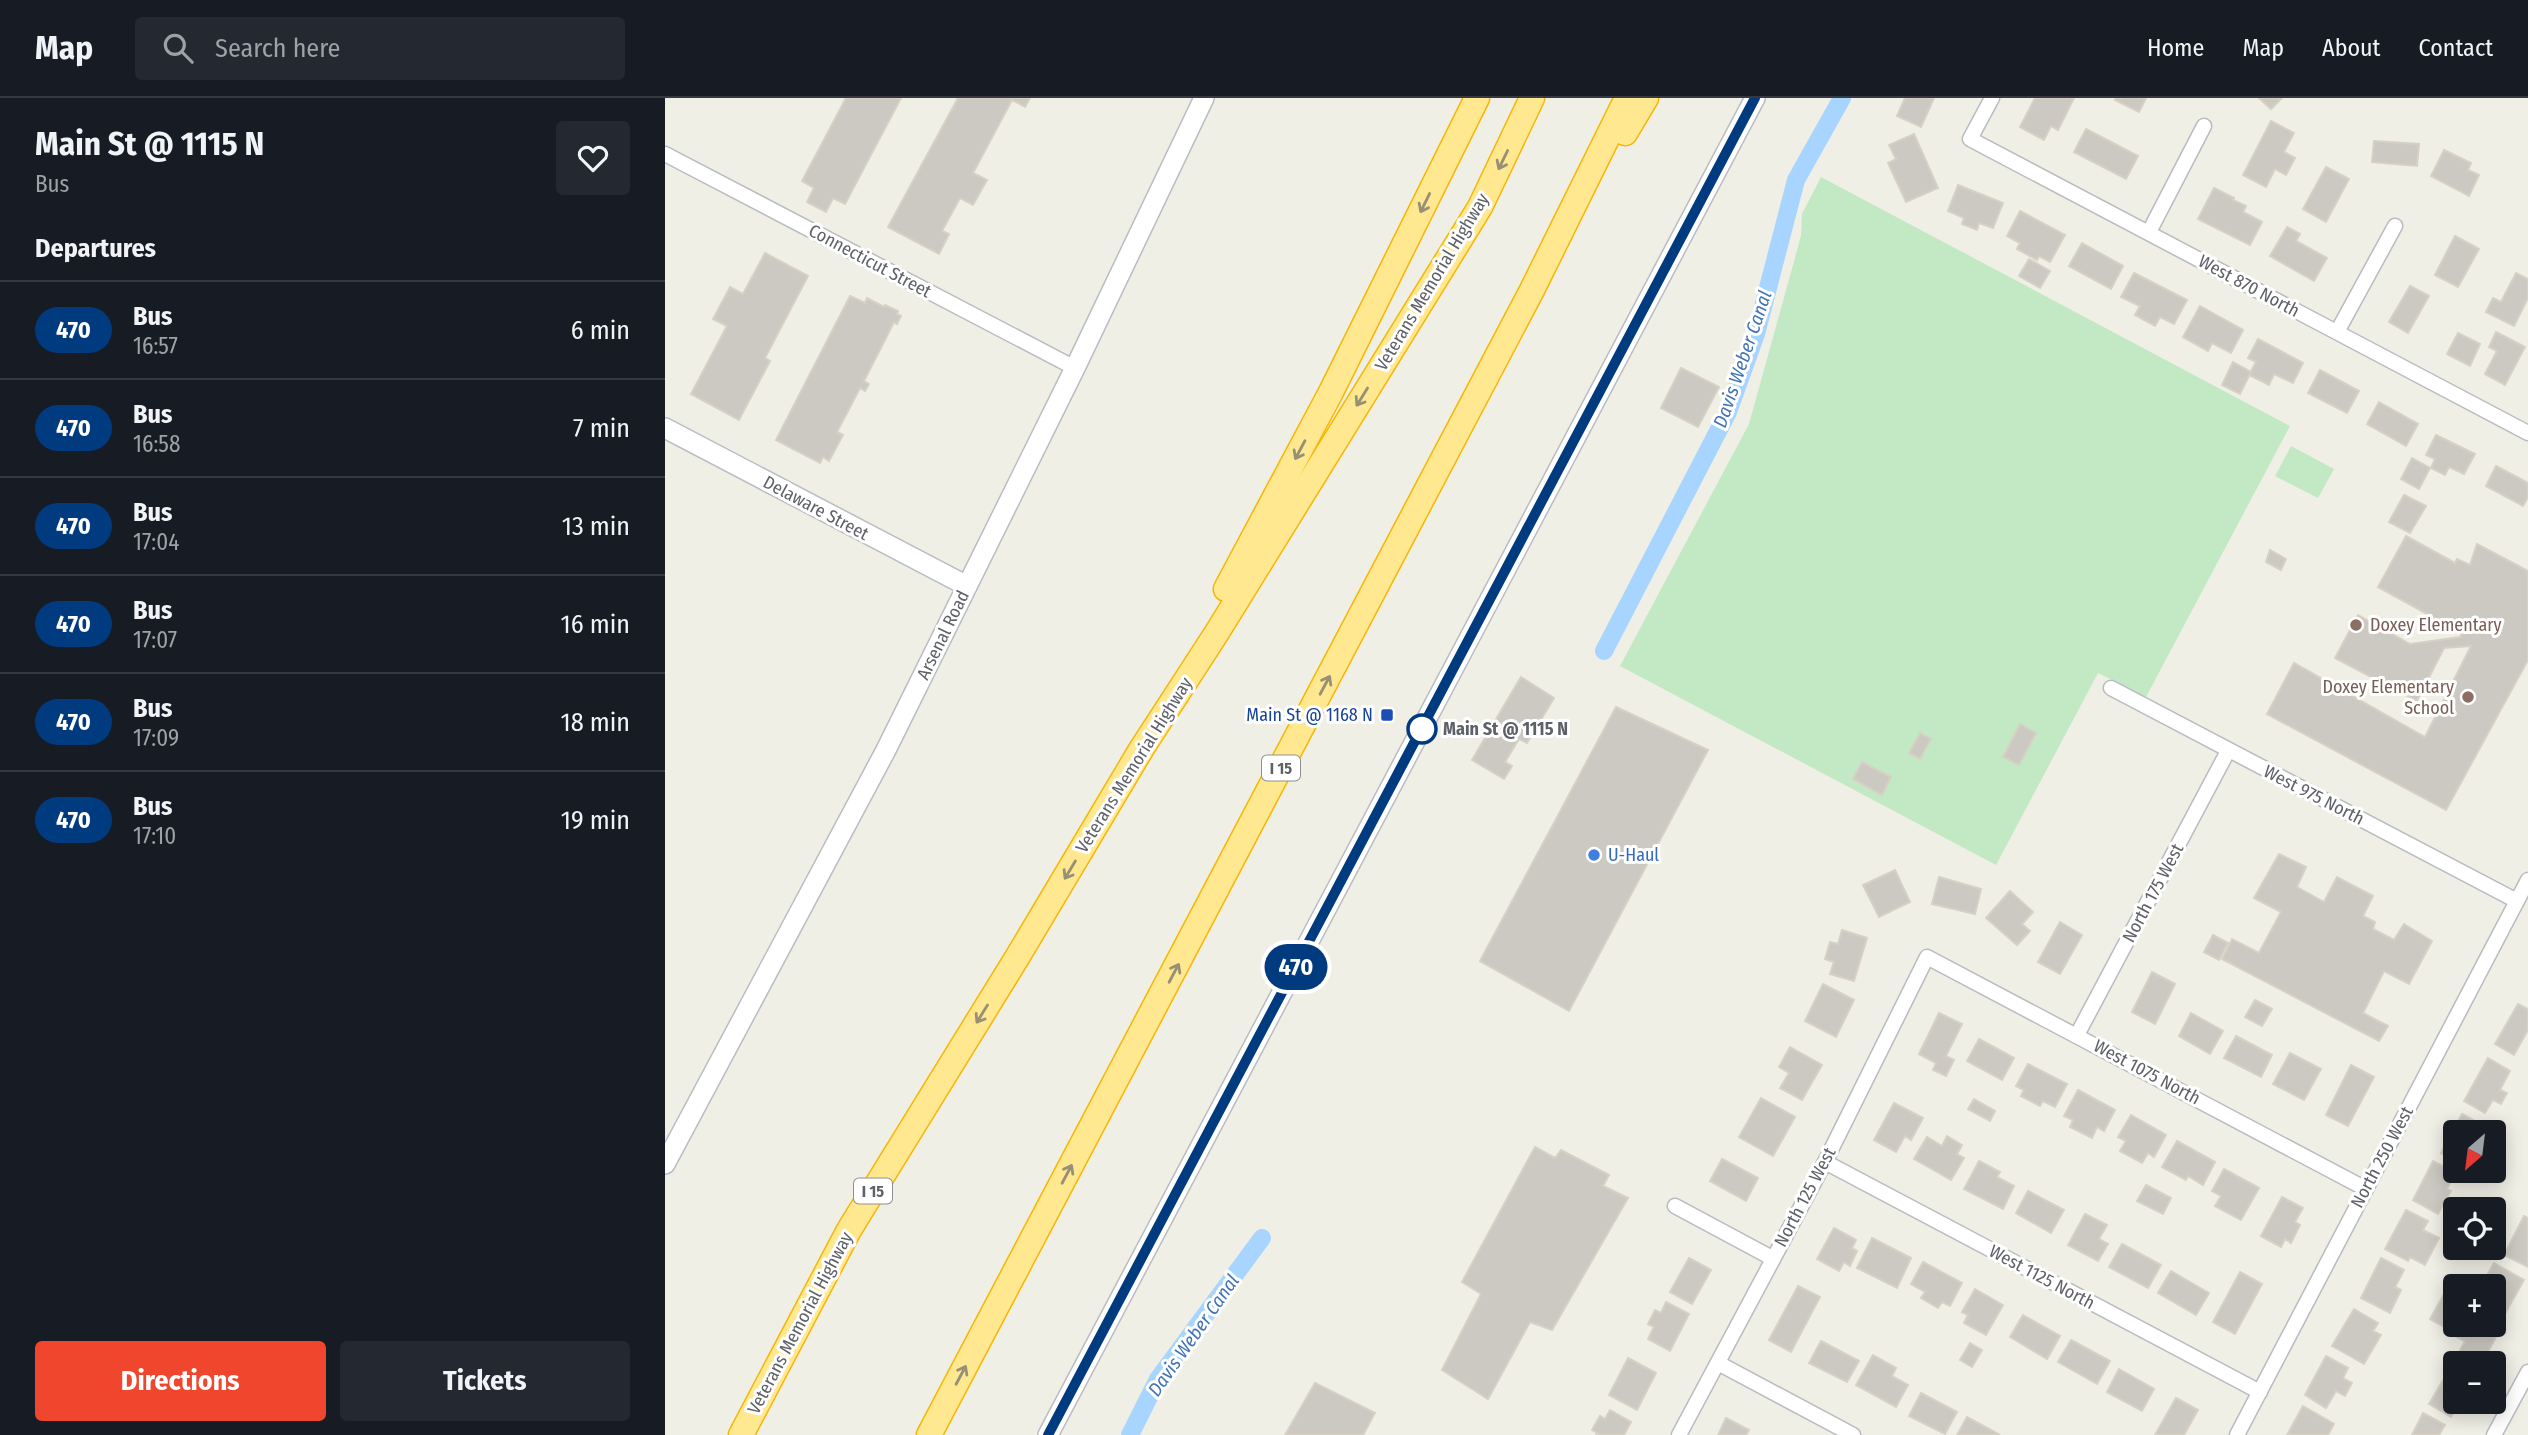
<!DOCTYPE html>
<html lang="en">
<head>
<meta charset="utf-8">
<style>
	:root { --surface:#171b24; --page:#242831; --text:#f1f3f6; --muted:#9ea1a6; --line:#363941; --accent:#f0462d }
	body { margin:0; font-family:"Fira Sans Condensed",sans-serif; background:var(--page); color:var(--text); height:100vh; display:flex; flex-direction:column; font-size:26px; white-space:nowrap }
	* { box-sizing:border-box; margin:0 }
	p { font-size:23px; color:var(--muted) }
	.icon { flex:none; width:38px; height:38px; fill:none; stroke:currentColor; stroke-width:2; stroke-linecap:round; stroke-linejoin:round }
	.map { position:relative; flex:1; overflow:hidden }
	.panel { display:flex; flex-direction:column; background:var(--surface); width:665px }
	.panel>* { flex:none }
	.badge { padding:0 14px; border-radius:23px; font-size:24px; line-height:46px }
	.needle { width:46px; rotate:208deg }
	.tools { position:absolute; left:1778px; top:1022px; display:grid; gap:14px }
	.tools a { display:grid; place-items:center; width:63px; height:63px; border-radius:7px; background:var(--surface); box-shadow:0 4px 18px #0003; font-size:35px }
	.map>.badge { position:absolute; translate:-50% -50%; box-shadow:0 0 0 4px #fff }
	h2 { padding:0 35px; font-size:26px; line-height:63px }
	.round { display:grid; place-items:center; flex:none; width:74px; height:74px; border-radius:7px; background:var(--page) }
	.overview { display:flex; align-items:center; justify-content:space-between; height:119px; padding:0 35px }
	h1 { font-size:33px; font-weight:700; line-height:52px }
	.action { display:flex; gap:14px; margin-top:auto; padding:14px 35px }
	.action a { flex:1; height:80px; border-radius:7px; background:var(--accent); color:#fff; font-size:28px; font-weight:700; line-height:80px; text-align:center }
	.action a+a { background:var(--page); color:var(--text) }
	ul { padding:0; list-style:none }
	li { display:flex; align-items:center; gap:21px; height:98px; padding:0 35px; border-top:2px solid var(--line) }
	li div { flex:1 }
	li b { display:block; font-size:26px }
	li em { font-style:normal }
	li .badge { min-width:77px; font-weight:700; text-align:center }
	header { display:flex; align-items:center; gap:42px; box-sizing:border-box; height:98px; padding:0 35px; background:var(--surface); border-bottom:2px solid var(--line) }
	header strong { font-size:33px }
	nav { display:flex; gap:38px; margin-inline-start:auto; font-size:24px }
	.search { width:490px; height:63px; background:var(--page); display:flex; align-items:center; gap:18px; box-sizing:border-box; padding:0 24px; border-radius:7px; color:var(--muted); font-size:26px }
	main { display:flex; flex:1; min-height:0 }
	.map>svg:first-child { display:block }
</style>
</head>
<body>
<header>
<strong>Map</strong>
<div class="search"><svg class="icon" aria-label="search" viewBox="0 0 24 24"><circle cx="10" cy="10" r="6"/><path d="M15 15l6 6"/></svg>Search here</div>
<nav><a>Home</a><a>Map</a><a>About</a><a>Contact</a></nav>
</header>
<main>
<section class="panel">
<div class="overview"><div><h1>Main St @ 1115 N</h1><p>Bus</p></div><a class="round"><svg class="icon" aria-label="heart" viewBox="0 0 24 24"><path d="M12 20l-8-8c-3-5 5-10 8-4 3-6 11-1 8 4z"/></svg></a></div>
<h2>Departures</h2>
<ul>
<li><span class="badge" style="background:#003b80;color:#fff">470</span><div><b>Bus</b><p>16:57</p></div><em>6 min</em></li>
<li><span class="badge" style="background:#003b80;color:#fff">470</span><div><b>Bus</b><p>16:58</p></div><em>7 min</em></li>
<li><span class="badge" style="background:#003b80;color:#fff">470</span><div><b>Bus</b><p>17:04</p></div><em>13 min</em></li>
<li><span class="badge" style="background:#003b80;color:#fff">470</span><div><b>Bus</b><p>17:07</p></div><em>16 min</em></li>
<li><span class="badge" style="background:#003b80;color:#fff">470</span><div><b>Bus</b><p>17:09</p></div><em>18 min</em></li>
<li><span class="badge" style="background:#003b80;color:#fff">470</span><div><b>Bus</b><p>17:10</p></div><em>19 min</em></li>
</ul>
<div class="action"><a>Directions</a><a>Tickets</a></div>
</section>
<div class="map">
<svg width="1863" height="1337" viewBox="0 0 1863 1337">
	<rect width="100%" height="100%" fill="#f0efe6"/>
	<g fill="#c2e8c4">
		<polygon points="1156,79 1625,328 1481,599 1433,575 1331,767 955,568 1084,326 1136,138 1137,116"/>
		<polygon points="1626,348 1669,371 1653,400 1610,378"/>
	</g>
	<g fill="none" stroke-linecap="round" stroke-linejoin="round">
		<g stroke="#a8d5ff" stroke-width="18">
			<polyline points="939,553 1063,314 1091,236 1131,82 1177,0"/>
			<polyline points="465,1337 493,1281 597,1140"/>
		</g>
	</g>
	<g fill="#ccc9c3" stroke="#d6d1c4" stroke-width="2">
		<polygon points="181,0 236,0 180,106 168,100 161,114 142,104 149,90 137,83"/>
		<polygon points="293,0 365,0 360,9 347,2 308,75 322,82 308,107 295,100 277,133 284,136 274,156 223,129"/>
		<polygon points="1240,0 1269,0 1256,29 1232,18"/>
		<polygon points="1370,0 1409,0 1393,32 1386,28 1379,42 1355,29"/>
		<polygon points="1451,0 1481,0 1474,14 1450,2"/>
		<polygon points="1594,0 1617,0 1606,11"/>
		<polygon points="1606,23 1629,35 1619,54 1630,60 1621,77 1610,71 1601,89 1578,77"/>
		<polygon points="1421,31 1473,58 1461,81 1409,54"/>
		<polygon points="1249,36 1273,90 1241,104 1223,65 1231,61 1224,47"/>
		<polygon points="1709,43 1754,46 1752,68 1707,64"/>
		<polygon points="1779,52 1806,65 1803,72 1814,77 1804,98 1766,78"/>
		<polygon points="1661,69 1684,81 1661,124 1638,111"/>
		<polygon points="1293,87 1338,105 1328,130 1314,125 1312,132 1297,126 1299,120 1283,113"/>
		<polygon points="1549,90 1569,100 1568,102 1581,108 1578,114 1597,124 1585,147 1533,121"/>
		<polygon points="1355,113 1400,137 1385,164 1374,158 1372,162 1352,151 1355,145 1342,138"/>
		<polygon points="1622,129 1635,136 1631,143 1662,160 1649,183 1605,158"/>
		<polygon points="1790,138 1814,151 1793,189 1770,177"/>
		<polygon points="1417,145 1458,168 1446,191 1404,168"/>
		<polygon points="100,155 143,178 100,260 105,263 74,322 26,296 62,228 48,221 65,189 78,196"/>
		<polygon points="1364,161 1385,173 1375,190 1354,178"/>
		<polygon points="1469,175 1522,202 1509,226 1495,219 1490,228 1470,217 1475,208 1456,199"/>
		<polygon points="1851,175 1863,181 1863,200 1849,228 1821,214 1828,200 1836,204"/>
		<polygon points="1745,188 1764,198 1743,235 1724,224"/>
		<polygon points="185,198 200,205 202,200 219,209 220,207 233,213 232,216 236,218 232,226 229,224 199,283 204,286 200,293 195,290 172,334 178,337 164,363 158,359 155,365 111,342"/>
		<polygon points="1535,208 1578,232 1566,255 1547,245 1543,253 1518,239"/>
		<polygon points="1831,234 1860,249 1840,287 1820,276 1832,253 1824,249"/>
		<polygon points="1793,235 1815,246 1805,268 1782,256"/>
		<polygon points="1593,241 1638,265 1628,285 1609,276 1604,287 1584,277 1591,264 1583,260"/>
		<polygon points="1568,264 1586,274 1575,296 1557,287"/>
		<polygon points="1016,270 1054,289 1033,329 996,310"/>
		<polygon points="1655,272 1694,293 1682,315 1643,295"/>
		<polygon points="1714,304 1753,326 1741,348 1702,326"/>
		<polygon points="1771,337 1810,356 1799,376 1784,369 1780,377 1766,370 1770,361 1761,357"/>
		<polygon points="1747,360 1765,370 1754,391 1736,381"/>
		<polygon points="1831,368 1863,385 1863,399 1858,408 1821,388"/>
		<polygon points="1739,397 1761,408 1745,435 1724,424"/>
		<polygon points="1741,438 1790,465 1792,461 1805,467 1812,446 1863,473 1863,562 1781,712 1602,616 1629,565 1760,639 1806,548 1779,550 1752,603 1670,560 1693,517 1745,546 1795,539 1797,535 1713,489"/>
		<polygon points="1605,452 1621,461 1616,472 1601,464"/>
		<polygon points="856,579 889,600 862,645 854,641 840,664 847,668 839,681 807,662"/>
		<polygon points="951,609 1043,652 904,913 815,863"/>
		<polygon points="1355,626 1371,635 1354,667 1338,659"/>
		<polygon points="1255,635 1266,641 1255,661 1244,655"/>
		<polygon points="1197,664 1226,679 1217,697 1188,681"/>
		<polygon points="1614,756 1641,769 1632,789 1659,804 1672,779 1708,798 1698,818 1710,824 1708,831 1729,842 1739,826 1767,843 1744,886 1719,873 1698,915 1723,928 1714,943 1557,861 1567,841 1594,855 1616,814 1589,800"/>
		<polygon points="1230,772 1245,804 1214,819 1198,787"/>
		<polygon points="1274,779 1316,791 1310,816 1267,806"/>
		<polygon points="1345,793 1368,814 1357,826 1365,833 1352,847 1321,820"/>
		<polygon points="1395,824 1417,837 1395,876 1373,864"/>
		<polygon points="1177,832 1202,840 1189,883 1165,876 1169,864 1160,861 1165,844 1173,846"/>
		<polygon points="1548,837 1563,845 1554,862 1539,854"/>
		<polygon points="1487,874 1510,886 1490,926 1467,914"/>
		<polygon points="1158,886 1189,902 1171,939 1140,923"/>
		<polygon points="1590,902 1607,911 1597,928 1580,919"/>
		<polygon points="1853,906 1863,911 1863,932 1849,957 1830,946"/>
		<polygon points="1274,915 1297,926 1281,958 1289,962 1281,978 1268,972 1271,965 1254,956"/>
		<polygon points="1526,915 1558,933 1545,956 1514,938"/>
		<polygon points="1571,938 1607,957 1596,979 1559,960"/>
		<polygon points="1314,941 1349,960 1337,982 1302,963"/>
		<polygon points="1125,949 1157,967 1137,1002 1115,990 1124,975 1114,969"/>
		<polygon points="1625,955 1656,971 1639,1002 1608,986"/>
		<polygon points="1823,960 1845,973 1835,992 1842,995 1836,1006 1828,1002 1820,1015 1799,1003"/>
		<polygon points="1363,966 1402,986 1390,1009 1378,1003 1375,1008 1356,998 1359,992 1351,988"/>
		<polygon points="1686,967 1709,979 1683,1028 1661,1017"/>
		<polygon points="1413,992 1450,1012 1439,1033 1432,1029 1427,1040 1405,1029 1408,1022 1399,1018"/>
		<polygon points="1096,1000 1130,1019 1108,1058 1074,1039"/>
		<polygon points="1309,1001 1330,1013 1325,1023 1303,1011"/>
		<polygon points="1229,1005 1258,1020 1246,1042 1240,1038 1231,1054 1209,1042"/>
		<polygon points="1797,1016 1819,1028 1816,1034 1790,1034 1790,1063 1776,1055"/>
		<polygon points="1466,1017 1501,1037 1489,1059 1483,1055 1477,1065 1455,1053 1461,1043 1453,1039"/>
		<polygon points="1282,1038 1297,1047 1292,1056 1299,1060 1286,1082 1249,1061 1262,1039 1277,1048"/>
		<polygon points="1512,1043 1550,1064 1538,1087 1523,1078 1521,1082 1497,1069"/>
		<polygon points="870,1049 890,1060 896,1052 944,1077 938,1088 963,1100 887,1232 865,1224 823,1301 777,1272 816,1196 797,1184"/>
		<polygon points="1057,1061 1093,1080 1081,1103 1045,1083"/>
		<polygon points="1314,1063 1335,1074 1332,1079 1349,1088 1338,1111 1299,1091"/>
		<polygon points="1768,1063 1790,1075 1782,1091 1786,1093 1773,1116 1748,1102"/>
		<polygon points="1559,1071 1594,1090 1576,1122 1550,1108 1556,1098 1547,1093"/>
		<polygon points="1481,1087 1506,1100 1498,1116 1472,1103"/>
		<polygon points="1363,1093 1399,1112 1386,1135 1351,1115"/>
		<polygon points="1617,1099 1638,1110 1630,1124 1635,1127 1626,1145 1620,1141 1616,1149 1596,1138"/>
		<polygon points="1741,1112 1763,1123 1758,1132 1774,1140 1760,1167 1745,1159 1743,1163 1720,1151"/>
		<polygon points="1420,1116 1442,1127 1434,1141 1443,1146 1433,1163 1403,1147"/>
		<polygon points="1859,1118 1863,1120 1863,1169 1839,1157"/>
		<polygon points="1829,1123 1840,1129 1829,1147"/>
		<polygon points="1169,1130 1191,1142 1187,1150 1192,1153 1185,1168 1179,1164 1174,1173 1152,1161"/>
		<polygon points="1207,1140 1246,1160 1232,1190 1192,1170"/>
		<polygon points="1457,1146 1496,1167 1483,1190 1444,1169"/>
		<polygon points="1024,1160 1046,1172 1027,1206 1005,1194"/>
		<polygon points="1716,1160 1739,1172 1730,1189 1736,1192 1725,1215 1696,1200"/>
		<polygon points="1258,1164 1297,1185 1285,1208 1277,1204 1273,1210 1256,1200 1260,1194 1246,1186"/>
		<polygon points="1829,1165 1859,1182 1837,1221 1829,1216 1829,1188 1816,1188"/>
		<polygon points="1506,1173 1544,1195 1531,1217 1493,1195"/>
		<polygon points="1575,1174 1597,1186 1570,1236 1548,1224"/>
		<polygon points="1133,1188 1155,1199 1126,1254 1104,1242"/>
		<polygon points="1310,1191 1338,1207 1321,1237 1299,1225 1303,1217 1297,1214"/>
		<polygon points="1779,1196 1790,1202 1790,1226 1786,1233 1765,1221"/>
		<polygon points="1001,1204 1024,1216 1005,1253 983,1241 989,1229 983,1226 990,1212 996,1215"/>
		<polygon points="1689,1211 1713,1225 1708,1233 1716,1237 1699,1266 1667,1248"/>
		<polygon points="1358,1217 1395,1238 1382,1261 1345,1239"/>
		<polygon points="1808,1227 1831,1239 1817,1265 1805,1265 1792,1258 1800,1243 1792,1239 1798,1228 1806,1232"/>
		<polygon points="1406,1242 1445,1263 1432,1286 1393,1264"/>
		<polygon points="1156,1243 1194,1263 1182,1284 1144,1265"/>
		<polygon points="1305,1245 1317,1252 1307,1269 1295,1262"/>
		<polygon points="1208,1257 1231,1270 1227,1278 1243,1287 1231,1309 1191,1287"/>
		<polygon points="1661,1258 1683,1270 1678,1280 1687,1285 1680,1298 1671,1293 1661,1310 1640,1297"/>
		<polygon points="963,1260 991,1275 972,1312 944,1297"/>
		<polygon points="1786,1269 1790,1271 1790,1304 1795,1304 1786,1319 1764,1306"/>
		<polygon points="1454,1271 1489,1291 1477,1313 1442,1294"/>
		<polygon points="650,1285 710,1315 698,1337 620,1337"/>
		<polygon points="1256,1295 1292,1314 1280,1336 1244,1318"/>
		<polygon points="1511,1300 1533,1312 1519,1337 1490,1337"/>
		<polygon points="1638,1308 1669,1326 1663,1337 1622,1337"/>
		<polygon points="945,1312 966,1324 959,1337 931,1337 932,1335 927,1332 935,1318 940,1321"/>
		<polygon points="1758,1315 1780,1327 1774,1337 1747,1337"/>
		<polygon points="1302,1319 1335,1337 1292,1337"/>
		<polygon points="1061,1320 1084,1332 1081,1337 1053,1337"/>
	</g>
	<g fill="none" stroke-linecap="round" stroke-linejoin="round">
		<defs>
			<g id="street">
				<polyline points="1327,0 1305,41 1863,335"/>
				<polyline points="0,56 410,270"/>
				<polyline points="1484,134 1539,28"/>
				<polyline points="1672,234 1730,128"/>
				<polyline points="1446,590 1852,803"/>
				<polyline points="1412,937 1563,653"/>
				<polyline points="1160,1064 1595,1294"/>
				<polyline points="1010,1108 1107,1160"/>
				<polyline points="1053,1265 1188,1337"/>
				<polyline points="1014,1337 1160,1064 1262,859 1701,1091"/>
				<polyline points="1572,1337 1863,782"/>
				<polyline points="1829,1337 1863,1274"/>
			</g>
			<g id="secondary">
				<polyline points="0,330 302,488"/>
				<polyline points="0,1066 221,652 410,270 539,0"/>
				<polyline points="383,1337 1090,0"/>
			</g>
			<g id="highway">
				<polyline points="960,35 981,0"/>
				<polyline points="561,491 666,294 812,0"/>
				<polyline points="76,1337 184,1132 353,858 477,650 551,536 815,109 867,0"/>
				<polyline points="264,1337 867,192 962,0"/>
			</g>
		</defs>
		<use href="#street" stroke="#b8bbc0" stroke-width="17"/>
		<use href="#secondary" stroke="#b9bcc2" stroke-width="22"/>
		<use href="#highway" stroke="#f7b600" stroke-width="27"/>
		<use href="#street" stroke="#fff" stroke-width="14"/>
		<use href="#secondary" stroke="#fff" stroke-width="19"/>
		<use href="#highway" stroke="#ffe88f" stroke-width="24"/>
	</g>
	<defs><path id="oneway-shaft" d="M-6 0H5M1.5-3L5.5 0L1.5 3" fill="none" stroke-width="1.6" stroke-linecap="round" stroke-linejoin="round" transform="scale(1.75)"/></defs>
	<g stroke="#969075">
		<use href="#oneway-shaft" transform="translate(838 62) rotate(116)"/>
		<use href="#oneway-shaft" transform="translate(760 105) rotate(116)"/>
		<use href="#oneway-shaft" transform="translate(697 299) rotate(122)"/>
		<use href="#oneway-shaft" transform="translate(635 352) rotate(118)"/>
		<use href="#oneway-shaft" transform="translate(660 587) rotate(-62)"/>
		<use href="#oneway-shaft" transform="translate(405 772) rotate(121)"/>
		<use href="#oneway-shaft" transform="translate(509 875) rotate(-62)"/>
		<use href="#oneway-shaft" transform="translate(317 916) rotate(122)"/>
		<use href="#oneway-shaft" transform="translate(402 1076) rotate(-62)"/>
		<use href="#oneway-shaft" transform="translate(296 1277) rotate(-62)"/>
	</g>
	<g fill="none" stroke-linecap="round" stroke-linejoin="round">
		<defs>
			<polyline id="line" points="383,1337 1090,0"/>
		</defs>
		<use href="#line" stroke="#fff" stroke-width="16"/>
		<use href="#line" stroke="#003b80" stroke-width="10"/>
	</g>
	<g fill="#8d6e63" stroke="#fff" stroke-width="2.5">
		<circle cx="1691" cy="527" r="7"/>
		<circle cx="1803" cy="599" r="7"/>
	</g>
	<rect fill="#1a4fb4" stroke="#fff" stroke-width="2.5" x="715" y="610" width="14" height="14" rx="3.5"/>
	<circle fill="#fff" stroke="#003b80" stroke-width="3.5" cx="757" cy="631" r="14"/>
	<circle fill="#3f7fe0" stroke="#fff" stroke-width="2.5" cx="929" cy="757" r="7"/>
	<g text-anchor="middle" stroke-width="6" stroke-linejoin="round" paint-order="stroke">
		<g fill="#fff" stroke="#8e9095" stroke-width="2">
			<rect x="597" y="657.5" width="38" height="25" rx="5"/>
			<rect x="189" y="1080.5" width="38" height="25" rx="5"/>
		</g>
		<g font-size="16" font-weight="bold" fill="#5e6167">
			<text x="616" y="676">I 15</text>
			<text x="208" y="1099">I 15</text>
		</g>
		<g font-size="18" fill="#5e6167" stroke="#fff">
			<text transform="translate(205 163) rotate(28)" y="6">Connecticut Street</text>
			<text transform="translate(767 184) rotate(-59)" y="6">Veterans Memorial Highway</text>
			<text transform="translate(1584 188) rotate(28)" y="6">West 870 North</text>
			<text transform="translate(151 410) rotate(28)" y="6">Delaware Street</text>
			<text transform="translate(278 537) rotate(-64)" y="6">Arsenal Road</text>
			<text transform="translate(469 667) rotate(-58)" y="6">Veterans Memorial Highway</text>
			<text transform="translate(1649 697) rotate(27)" y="6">West 975 North</text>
			<text transform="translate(1488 795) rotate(-62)" y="6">North 175 West</text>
			<text transform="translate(1482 974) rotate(28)" y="6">West 1075 North</text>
			<text transform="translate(1717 1059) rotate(-62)" y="6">North 250 West</text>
			<text transform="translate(1140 1099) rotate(-62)" y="6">North 125 West</text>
			<text transform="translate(1377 1179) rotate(28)" y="6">West 1125 North</text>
			<text transform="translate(135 1225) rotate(-62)" y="6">Veterans Memorial Highway</text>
		</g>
		<g font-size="18" fill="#785e54" stroke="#fff" text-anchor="start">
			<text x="1705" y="533">Doxey Elementary</text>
			<text x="1789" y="595" text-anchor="end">Doxey Elementary<tspan x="1789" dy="21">School</tspan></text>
		</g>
		<g font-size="18" fill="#164399" stroke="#fff" text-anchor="end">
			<text x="708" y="623">Main St @ 1168 N</text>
		</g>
		<g font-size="18" font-weight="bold" fill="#5e6167" stroke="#fff" text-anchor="start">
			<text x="778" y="637">Main St @ 1115 N</text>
		</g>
		<g font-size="18" fill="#366cbe" stroke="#fff" text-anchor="start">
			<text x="943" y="763">U-Haul</text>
		</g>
		<g font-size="19" font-style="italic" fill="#3f73b6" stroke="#fff">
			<text transform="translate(1077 261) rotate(-71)" y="7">Davis Weber Canal</text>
			<text transform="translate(528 1237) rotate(-55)" y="7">Davis Weber Canal</text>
		</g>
	</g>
</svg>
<div class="tools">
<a><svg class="needle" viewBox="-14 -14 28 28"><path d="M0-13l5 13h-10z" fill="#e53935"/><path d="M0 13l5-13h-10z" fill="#9ea1a6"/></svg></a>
<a><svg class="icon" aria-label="locate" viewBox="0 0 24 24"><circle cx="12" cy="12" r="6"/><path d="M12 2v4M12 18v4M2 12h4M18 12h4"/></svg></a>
<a>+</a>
<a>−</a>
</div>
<b class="badge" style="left:631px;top:869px;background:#003b80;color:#fff">470</b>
</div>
</main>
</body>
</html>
